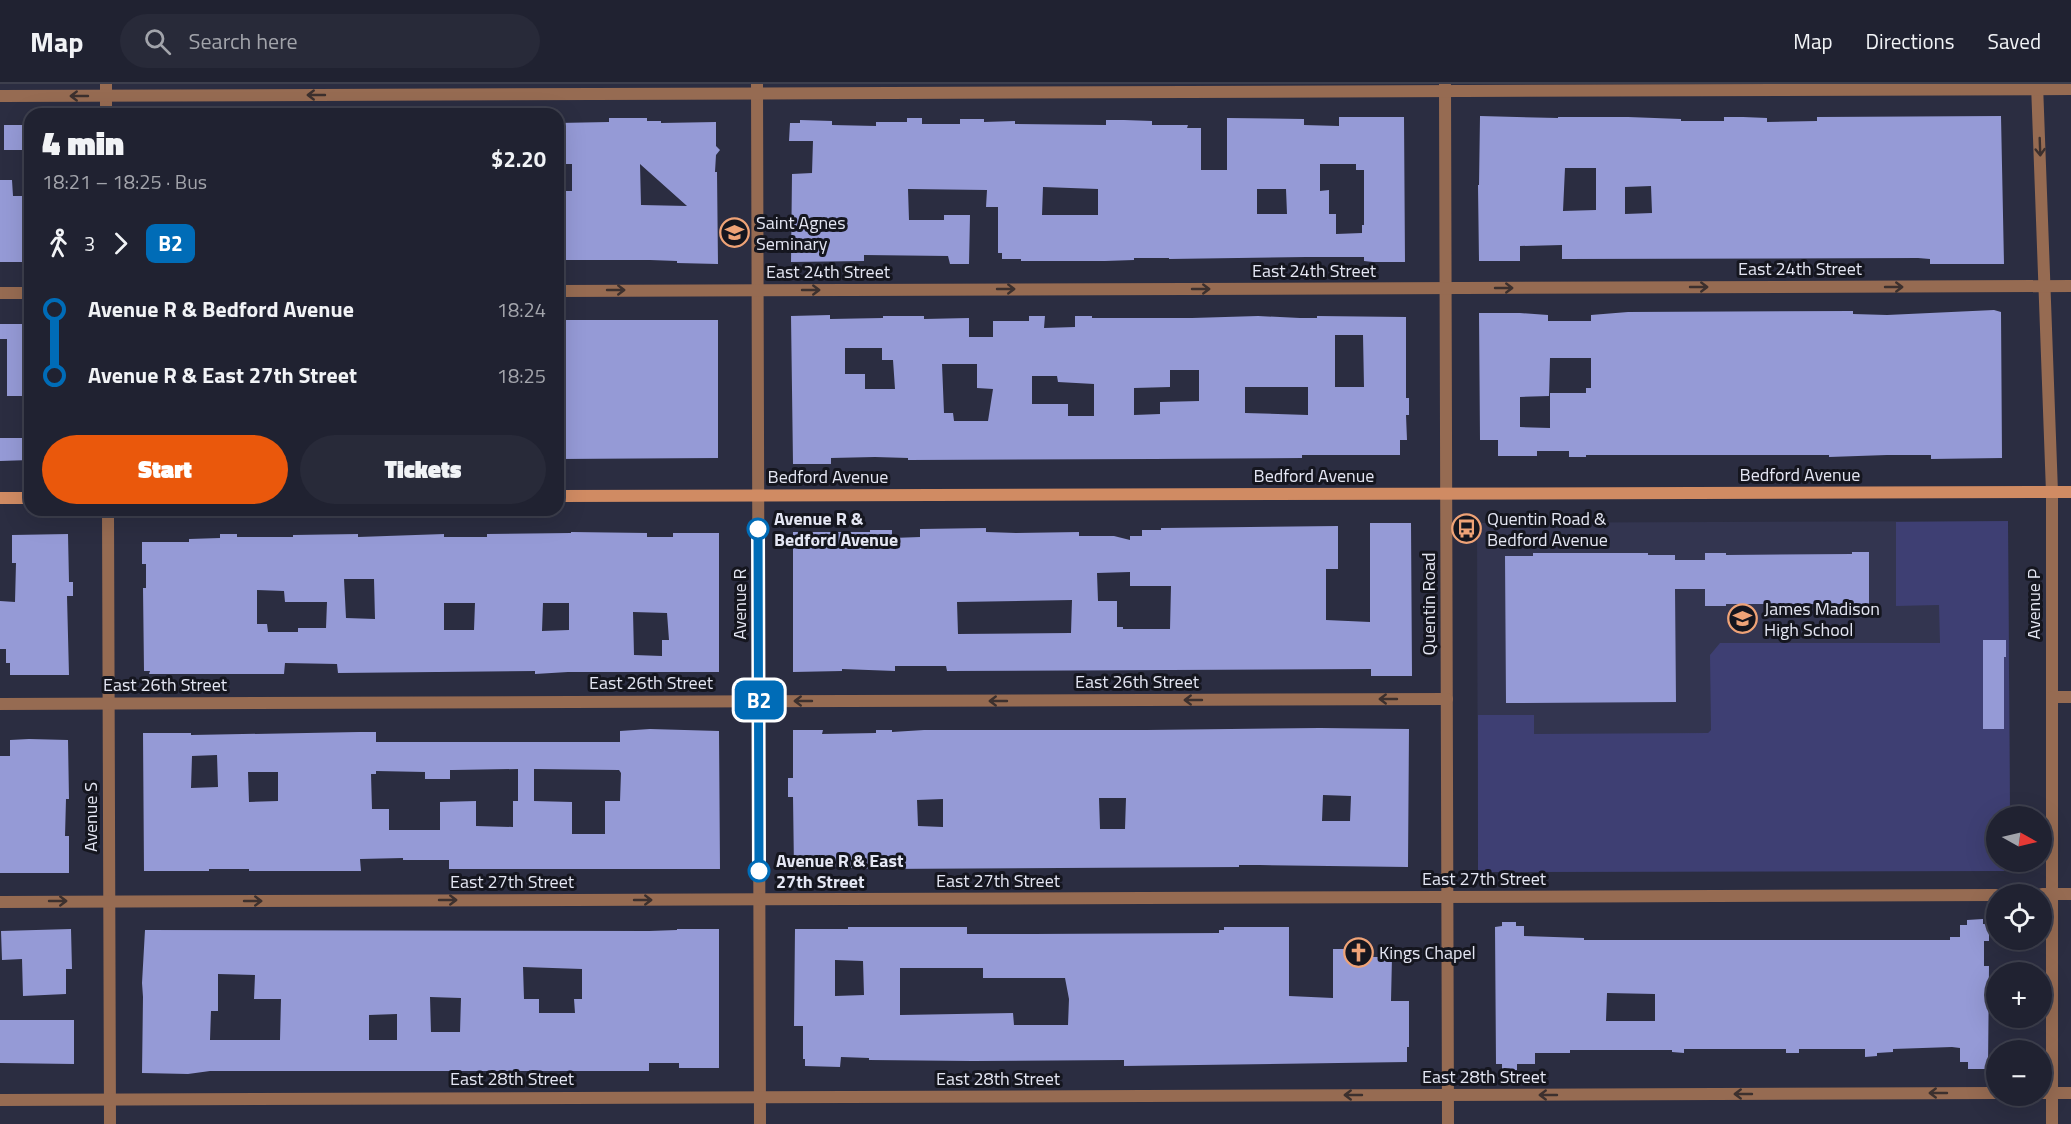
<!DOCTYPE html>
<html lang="en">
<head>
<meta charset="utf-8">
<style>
	:root { --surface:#202231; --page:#282a39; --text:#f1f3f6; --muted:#a2a4ab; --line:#3d3f4d; --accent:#ea580c }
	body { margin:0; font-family:"Titillium Web",sans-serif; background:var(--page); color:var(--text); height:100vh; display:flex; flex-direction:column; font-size:22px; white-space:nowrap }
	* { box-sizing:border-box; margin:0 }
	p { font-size:20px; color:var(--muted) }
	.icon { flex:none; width:33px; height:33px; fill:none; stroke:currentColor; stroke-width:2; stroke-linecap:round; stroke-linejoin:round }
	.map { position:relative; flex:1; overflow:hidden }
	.sheet { position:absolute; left:24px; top:24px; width:540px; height:408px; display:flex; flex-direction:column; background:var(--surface); border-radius:18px; box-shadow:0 6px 24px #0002,0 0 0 2px var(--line) }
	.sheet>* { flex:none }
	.badge { padding:0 12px; border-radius:9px; font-size:21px; line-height:39px }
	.needle { width:39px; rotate:98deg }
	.fabs { position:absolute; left:1986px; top:722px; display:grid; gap:12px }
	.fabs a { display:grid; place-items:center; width:66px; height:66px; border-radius:50%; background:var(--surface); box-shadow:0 6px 24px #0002,0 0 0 2px var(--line); font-size:30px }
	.map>.badge { position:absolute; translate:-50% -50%; box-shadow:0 0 0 3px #fff }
	.legs { display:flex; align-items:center; gap:9px; height:66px; padding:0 18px; font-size:20px }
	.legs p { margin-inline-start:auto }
	.headline { display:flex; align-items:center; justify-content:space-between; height:102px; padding:0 18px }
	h1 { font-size:33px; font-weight:800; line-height:45px }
	.cta { display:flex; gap:12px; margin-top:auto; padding:12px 18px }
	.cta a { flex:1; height:69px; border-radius:36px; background:var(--accent); color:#fff; font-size:24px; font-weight:800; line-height:69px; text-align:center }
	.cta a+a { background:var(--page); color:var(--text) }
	ul { padding:0 18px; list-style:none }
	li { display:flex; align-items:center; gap:21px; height:66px; font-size:22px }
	li i { display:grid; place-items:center; width:9px; height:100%; margin:0 8px; background:currentColor }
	li i::after { content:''; width:15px; height:15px; margin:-8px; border:4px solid; border-radius:50%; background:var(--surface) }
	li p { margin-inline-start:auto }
	li:first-child i { background:linear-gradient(#0000 50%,currentColor 0) }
	li:last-child i { background:linear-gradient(currentColor 50%,#0000 0) }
	header { display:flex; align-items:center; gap:36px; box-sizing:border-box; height:84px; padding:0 30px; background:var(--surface); border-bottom:2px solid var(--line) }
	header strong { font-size:28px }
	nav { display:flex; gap:33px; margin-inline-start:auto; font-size:21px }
	.search { width:420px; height:54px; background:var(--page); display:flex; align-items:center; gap:15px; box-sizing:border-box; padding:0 21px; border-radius:33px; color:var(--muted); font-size:22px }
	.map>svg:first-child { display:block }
</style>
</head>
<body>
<header>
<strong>Map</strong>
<div class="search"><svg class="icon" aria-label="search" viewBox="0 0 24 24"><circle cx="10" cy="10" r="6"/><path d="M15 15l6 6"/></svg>Search here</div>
<nav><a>Map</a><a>Directions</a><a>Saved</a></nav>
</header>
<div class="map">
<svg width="2071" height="1040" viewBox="0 0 2071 1040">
	<rect width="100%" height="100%" fill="#2b2d41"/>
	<polygon fill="#333550" points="2008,437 2010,732 1996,732 1996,777 2010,777 2010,786 1478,788 1477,439"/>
	<polygon fill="#3e3f73" points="2008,437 2010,732 1996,732 1996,777 2010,777 2010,781 2004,787 1478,788 1478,631 1534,631 1534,650 1708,649 1711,646 1710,571 1720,559 1940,559 1939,521 1896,522 1896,438"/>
	<g fill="#959ad6" fill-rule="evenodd">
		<path d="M1480,32L1558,34V33H1628L1681,35V37H1724V33H1743L1767,34V38L1817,37V33L2001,32L2004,180H1930V175L1918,174L1562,175V161L1520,162V177H1479L1478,101H1479ZM1565,84H1596V126L1563,127ZM1651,102L1652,129L1625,130V103Z"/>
		<path d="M1339,33H1404L1405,178H1373L1364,177V173H1306L1169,175V174H1134V176L1105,177H1021V175H1002V169H998V123H986L987,106L908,105L909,136H944V131H970L969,180H950L948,172L864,171V177L791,178L792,90L812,89L813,57H789L790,39H800V36L832,37V41L876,42V38H907V34H922V40H960V35H984V38L1015,37V40L1106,41V36H1124L1152,37V41H1188L1187,44H1201V86H1227V34L1304,35V41L1339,42ZM1320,80H1356V86H1364V141H1362V149L1336,150V130H1329V106L1320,107ZM1043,103L1098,105V131H1042ZM1257,105H1286L1287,130H1257Z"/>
		<path d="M609,34H647V37H661V39L716,38V62L720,66L716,71L715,88H717L718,180L677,179V177L650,176H558V136H562V107H572V80H558V39L609,38ZM640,80L687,122L641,121Z"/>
		<rect x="4" y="41" width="26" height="25"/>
		<polygon points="0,96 12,96 13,112 30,112 30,178 0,178"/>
		<path d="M1994,226L2001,228L2002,374L1931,375V371H1887L1829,373V371H1586V373H1569V367H1537V372H1498V356H1480L1479,229H1520L1548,231V237H1591V231L1628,228L1853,227V230L1887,231ZM1550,274H1591V304H1586V309H1550V344L1520,343V313L1549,312Z"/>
		<path d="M830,231V235L883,234V232H924V235L969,234V253H993V237H1029V232H1045L1044,244L1075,243V232H1092V234H1192L1258,232L1300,234H1317V232L1406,233V314H1409V331H1406L1407,356H1400V371H1302V374L1153,375L908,376V374L875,373L831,374V380H793L791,232ZM1335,251H1363L1364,303H1335ZM845,264H882V276H893L895,305H865V290H845ZM942,280H977V304L993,305L988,337H954L953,329H944ZM1170,286H1199V317L1160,318V330L1134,331V304L1170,303ZM1032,292H1057L1058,298L1094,300V332H1068V320H1032ZM1245,303H1308V331L1245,329Z"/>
		<polygon points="558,236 718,236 718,374 558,375"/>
		<polygon points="0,240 30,240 30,312 7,312 7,255 0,255"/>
		<polygon points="0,354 30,354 30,376 0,377"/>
		<path d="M1370,439H1411L1412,592H1371V585L947,587L946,582H895V587L842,585V587L793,588V448H870V446H892V454L920,453V445L986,444V448L1016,449L1079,448V452H1114L1130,456V452H1142V446H1161V444L1338,442V485H1326V536L1370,538ZM1130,488V502H1171L1170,545H1123V543H1117V517H1098L1097,489ZM1072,516L1071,549L958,550L957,518Z"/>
		<path d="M571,448L647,449V453H673V449H719V588H568L535,590V587L338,589L337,580L285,579L284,590H149L150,587H144L143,504H146V480H142V458H189V455L220,454V450H237V453H293V451L358,450V453L444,450V453H487V450L571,449ZM344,495H374L375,535L346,534ZM257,506L284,507L285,518H327L326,544H298V548H268L267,540H257ZM444,519H475L474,546H444ZM543,519H569V546L542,547ZM633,528L667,529L669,556H662V572L634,571Z"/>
		<polygon points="68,450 69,498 73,498 73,512 67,512 69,591 10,591 10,579 6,579 6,565 0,565 0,517 15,518 16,479 12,479 12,451"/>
		<polygon points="1852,468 1869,468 1869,522 1852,522 1852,520 1726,520 1726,522 1705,522 1705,505 1675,505 1676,618 1506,619 1505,472 1533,472 1533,469 1648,469 1648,471 1675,471 1675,476 1705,476 1705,469 1726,469 1726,471 1852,470"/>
		<polygon points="1983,556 2006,556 2006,573 2004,573 2004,645 1983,645"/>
		<path d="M1320,644L1409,645L1408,783L1260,781H1239V783L878,785L833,783V784L794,785L793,713H788V694H793V646H823L822,650L876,649V646H892V648L924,646H1147ZM1323,711L1351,712L1350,737H1322ZM1099,714H1126L1125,745H1100ZM943,715V743L918,742L917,716Z"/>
		<path d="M650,645L719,647L720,785H449V776H403V774L360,775L361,787H249V785H209V787H144L143,649H191V651L359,648H376V658H620V647ZM217,671L218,703L191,704L192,672ZM518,685V717H513V743L476,742V717L440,718V746H389V725H372L371,690H376V687L425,688V695H450V686H453ZM534,685L619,686L621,689L620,717H605V750H572V718L534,717ZM248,688H278V717L249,718Z"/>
		<polygon points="29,655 68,656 69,715 66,715 65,752 69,752 69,789 0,789 0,672 10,672 10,656"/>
		<path d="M1983,835V840H1989V857H1984V882H1989L1988,985H1968V978H1960V964L1952,963L1893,965V968L1877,969V972L1865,973V965H1799V969H1786V965H1684V969L1672,968V966H1570V969H1535V980H1517V986H1502V980H1496L1495,843L1502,842V838H1516V842H1524V852L1584,854V856H1950V853H1960V841H1967V836ZM1607,909L1655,910V937H1606Z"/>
		<path d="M848,843H967V850H1033L1219,849V846H1224V843H1289V912L1333,914V865H1347V873H1392L1391,917H1409V963H1407V978L1124,982V976L973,977L869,976V974L841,973L840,983L805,982V975H803V942H794L795,845H848ZM835,876L863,877L864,911L835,912ZM900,884H983V894H1065L1069,915L1068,941H1014L1013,929L900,931Z"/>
		<polygon points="71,845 72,885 66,885 66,910 23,912 22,875 2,876 1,847"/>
		<path d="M677,845H719V984H679V979H649V987H210L188,990L142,989L143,913L142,899L145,846L649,847L677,846ZM523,883L582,885V915H574L575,929H539V915H524ZM218,890L255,891L254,915H281L280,956H210L211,927H218ZM430,913L461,914L460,948H431ZM397,930V956H369V931Z"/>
		<polygon points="0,936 74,936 74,980 0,979"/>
	</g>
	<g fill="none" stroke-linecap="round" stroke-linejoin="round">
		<g stroke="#966b52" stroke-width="12">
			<polyline points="106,0 106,30"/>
			<polyline points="757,0 760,1040"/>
			<polyline points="2037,0 2052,408 2052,1040"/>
			<polyline points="1445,1 1448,1040"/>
			<polyline points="0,12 2071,5"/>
			<polyline points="558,207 2071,202"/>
			<polyline points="0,209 30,209"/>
			<polyline points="108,426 110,1040"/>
			<polyline points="2052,613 2071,613"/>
			<polyline points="0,620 1447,615"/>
			<polyline points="2042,810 2071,810"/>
			<polyline points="0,818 1996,811"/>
			<polyline points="2042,1009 2071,1009"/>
			<polyline points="0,1016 1996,1009"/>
		</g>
		<g stroke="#d08b63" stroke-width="12">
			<polyline points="558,412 2071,408"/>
			<polyline points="0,414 30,414"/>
		</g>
	</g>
	<defs><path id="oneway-shaft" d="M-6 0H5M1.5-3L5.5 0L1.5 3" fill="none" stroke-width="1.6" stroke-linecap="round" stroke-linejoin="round" transform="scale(1.5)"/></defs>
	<g stroke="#3c302e">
		<use href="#oneway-shaft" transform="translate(316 11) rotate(180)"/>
		<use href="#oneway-shaft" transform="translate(79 12) rotate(180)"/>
		<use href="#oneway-shaft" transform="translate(2040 63) rotate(88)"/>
		<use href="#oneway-shaft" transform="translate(1699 203)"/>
		<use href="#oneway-shaft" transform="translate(1894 203)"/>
		<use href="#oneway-shaft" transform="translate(1504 204)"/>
		<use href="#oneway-shaft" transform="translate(1006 205)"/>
		<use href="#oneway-shaft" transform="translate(1201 205)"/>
		<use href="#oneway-shaft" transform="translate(616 206)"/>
		<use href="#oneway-shaft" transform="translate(811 206)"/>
		<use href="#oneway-shaft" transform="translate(1388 615) rotate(180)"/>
		<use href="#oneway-shaft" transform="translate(1193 616) rotate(180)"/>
		<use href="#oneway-shaft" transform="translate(803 617) rotate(180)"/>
		<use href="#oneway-shaft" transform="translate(998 617) rotate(180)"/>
		<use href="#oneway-shaft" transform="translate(448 816)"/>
		<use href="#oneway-shaft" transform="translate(643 816)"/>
		<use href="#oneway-shaft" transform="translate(58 817)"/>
		<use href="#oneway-shaft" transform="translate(253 817)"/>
		<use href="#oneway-shaft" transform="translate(1938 1009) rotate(180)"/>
		<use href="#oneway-shaft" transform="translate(1743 1010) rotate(180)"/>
		<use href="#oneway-shaft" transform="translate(1353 1011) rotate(180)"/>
		<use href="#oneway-shaft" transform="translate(1548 1011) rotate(180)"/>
	</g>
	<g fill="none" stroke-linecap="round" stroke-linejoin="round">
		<defs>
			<polyline id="line-1" points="758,445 759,787"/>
		</defs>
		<use href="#line-1" stroke="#fff" stroke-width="14"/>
		<use href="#line-1" stroke="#006cb7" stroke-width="9"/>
	</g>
	<defs>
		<symbol id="school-ring" viewBox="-11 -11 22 22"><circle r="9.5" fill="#15161f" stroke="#efa377" stroke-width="1.5"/><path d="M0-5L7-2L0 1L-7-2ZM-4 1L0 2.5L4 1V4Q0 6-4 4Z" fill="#efa377"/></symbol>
		<symbol id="bus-ring" viewBox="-11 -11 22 22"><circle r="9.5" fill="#15161f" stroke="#efa377" stroke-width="1.5"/><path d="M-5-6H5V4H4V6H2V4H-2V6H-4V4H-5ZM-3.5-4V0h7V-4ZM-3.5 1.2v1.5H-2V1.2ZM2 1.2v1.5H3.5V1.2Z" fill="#efa377"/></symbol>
		<symbol id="church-ring" viewBox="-11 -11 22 22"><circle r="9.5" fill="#15161f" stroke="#efa377" stroke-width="1.5"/><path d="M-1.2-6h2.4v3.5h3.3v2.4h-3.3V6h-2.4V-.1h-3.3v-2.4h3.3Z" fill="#efa377"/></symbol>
	</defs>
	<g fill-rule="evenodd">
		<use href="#school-ring" x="718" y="132" width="33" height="33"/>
		<use href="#bus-ring" x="1450" y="428" width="33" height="33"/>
		<use href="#school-ring" x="1726" y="518" width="33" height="33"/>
		<use href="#church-ring" x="1342" y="852" width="33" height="33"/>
	</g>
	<g fill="#fff" stroke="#006cb7" stroke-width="3">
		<circle cx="758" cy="445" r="10"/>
		<circle cx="759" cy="787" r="10"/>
	</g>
	<g text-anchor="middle" stroke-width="6" stroke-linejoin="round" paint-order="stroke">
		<g font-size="18" fill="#e4e6f3" stroke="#15161f" text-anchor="start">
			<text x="756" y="145">Saint Agnes<tspan x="756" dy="21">Seminary</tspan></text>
			<text x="1487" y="441">Quentin Road &amp;<tspan x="1487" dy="21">Bedford Avenue</tspan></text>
			<text x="1764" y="531">James Madison<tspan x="1764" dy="21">High School</tspan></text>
			<text x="1379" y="875">Kings Chapel</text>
		</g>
		<g font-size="18" fill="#e4e6f3" stroke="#15161f">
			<text x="1800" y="191">East 24th Street</text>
			<text x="1314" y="193">East 24th Street</text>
			<text x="828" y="194">East 24th Street</text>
			<text x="1800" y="397">Bedford Avenue</text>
			<text x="1314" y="398">Bedford Avenue</text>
			<text x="828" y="399">Bedford Avenue</text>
			<text transform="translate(740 520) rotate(-90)" y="6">Avenue R</text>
			<text transform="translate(1429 520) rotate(-90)" y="6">Quentin Road</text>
			<text transform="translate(2034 520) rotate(-90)" y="6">Avenue P</text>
			<text x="1137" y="604">East 26th Street</text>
			<text x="651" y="605">East 26th Street</text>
			<text x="165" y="607">East 26th Street</text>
			<text transform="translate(91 733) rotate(-90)" y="6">Avenue S</text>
			<text x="1484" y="801">East 27th Street</text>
			<text x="998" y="803">East 27th Street</text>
			<text x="512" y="804">East 27th Street</text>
			<text x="1484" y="999">East 28th Street</text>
			<text x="512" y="1001">East 28th Street</text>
			<text x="998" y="1001">East 28th Street</text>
		</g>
		<g font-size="18" font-weight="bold" fill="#e4e6f3" stroke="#15161f" text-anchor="start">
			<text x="774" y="441">Avenue R &amp;<tspan x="774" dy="21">Bedford Avenue</tspan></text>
			<text x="776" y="783">Avenue R &amp; East<tspan x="776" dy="21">27th Street</tspan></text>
		</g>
	</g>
</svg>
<div class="fabs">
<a><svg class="needle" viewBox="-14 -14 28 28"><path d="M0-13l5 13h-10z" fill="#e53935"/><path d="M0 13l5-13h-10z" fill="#a2a4ab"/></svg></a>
<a><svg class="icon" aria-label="locate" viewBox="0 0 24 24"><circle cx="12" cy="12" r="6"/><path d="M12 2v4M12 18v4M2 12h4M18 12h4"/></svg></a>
<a>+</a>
<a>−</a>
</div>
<b class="badge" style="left:759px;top:616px;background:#006cb7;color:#fff">B2</b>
<section class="sheet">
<div class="headline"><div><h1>4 min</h1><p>18:21 – 18:25 · Bus</p></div><b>$2.20</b></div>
<div class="legs"><svg class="icon" aria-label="walk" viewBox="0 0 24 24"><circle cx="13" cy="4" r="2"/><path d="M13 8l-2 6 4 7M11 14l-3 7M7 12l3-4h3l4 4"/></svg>3<svg class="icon" aria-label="forward" viewBox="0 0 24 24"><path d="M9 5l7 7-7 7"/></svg><b class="badge" style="background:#006cb7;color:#fff">B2</b></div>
<ul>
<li><i style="color:#006cb7"></i><b>Avenue R &amp; Bedford Avenue</b><p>18:24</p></li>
<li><i style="color:#006cb7"></i><b>Avenue R &amp; East 27th Street</b><p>18:25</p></li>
</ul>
<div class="cta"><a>Start</a><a>Tickets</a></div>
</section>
</div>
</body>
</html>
